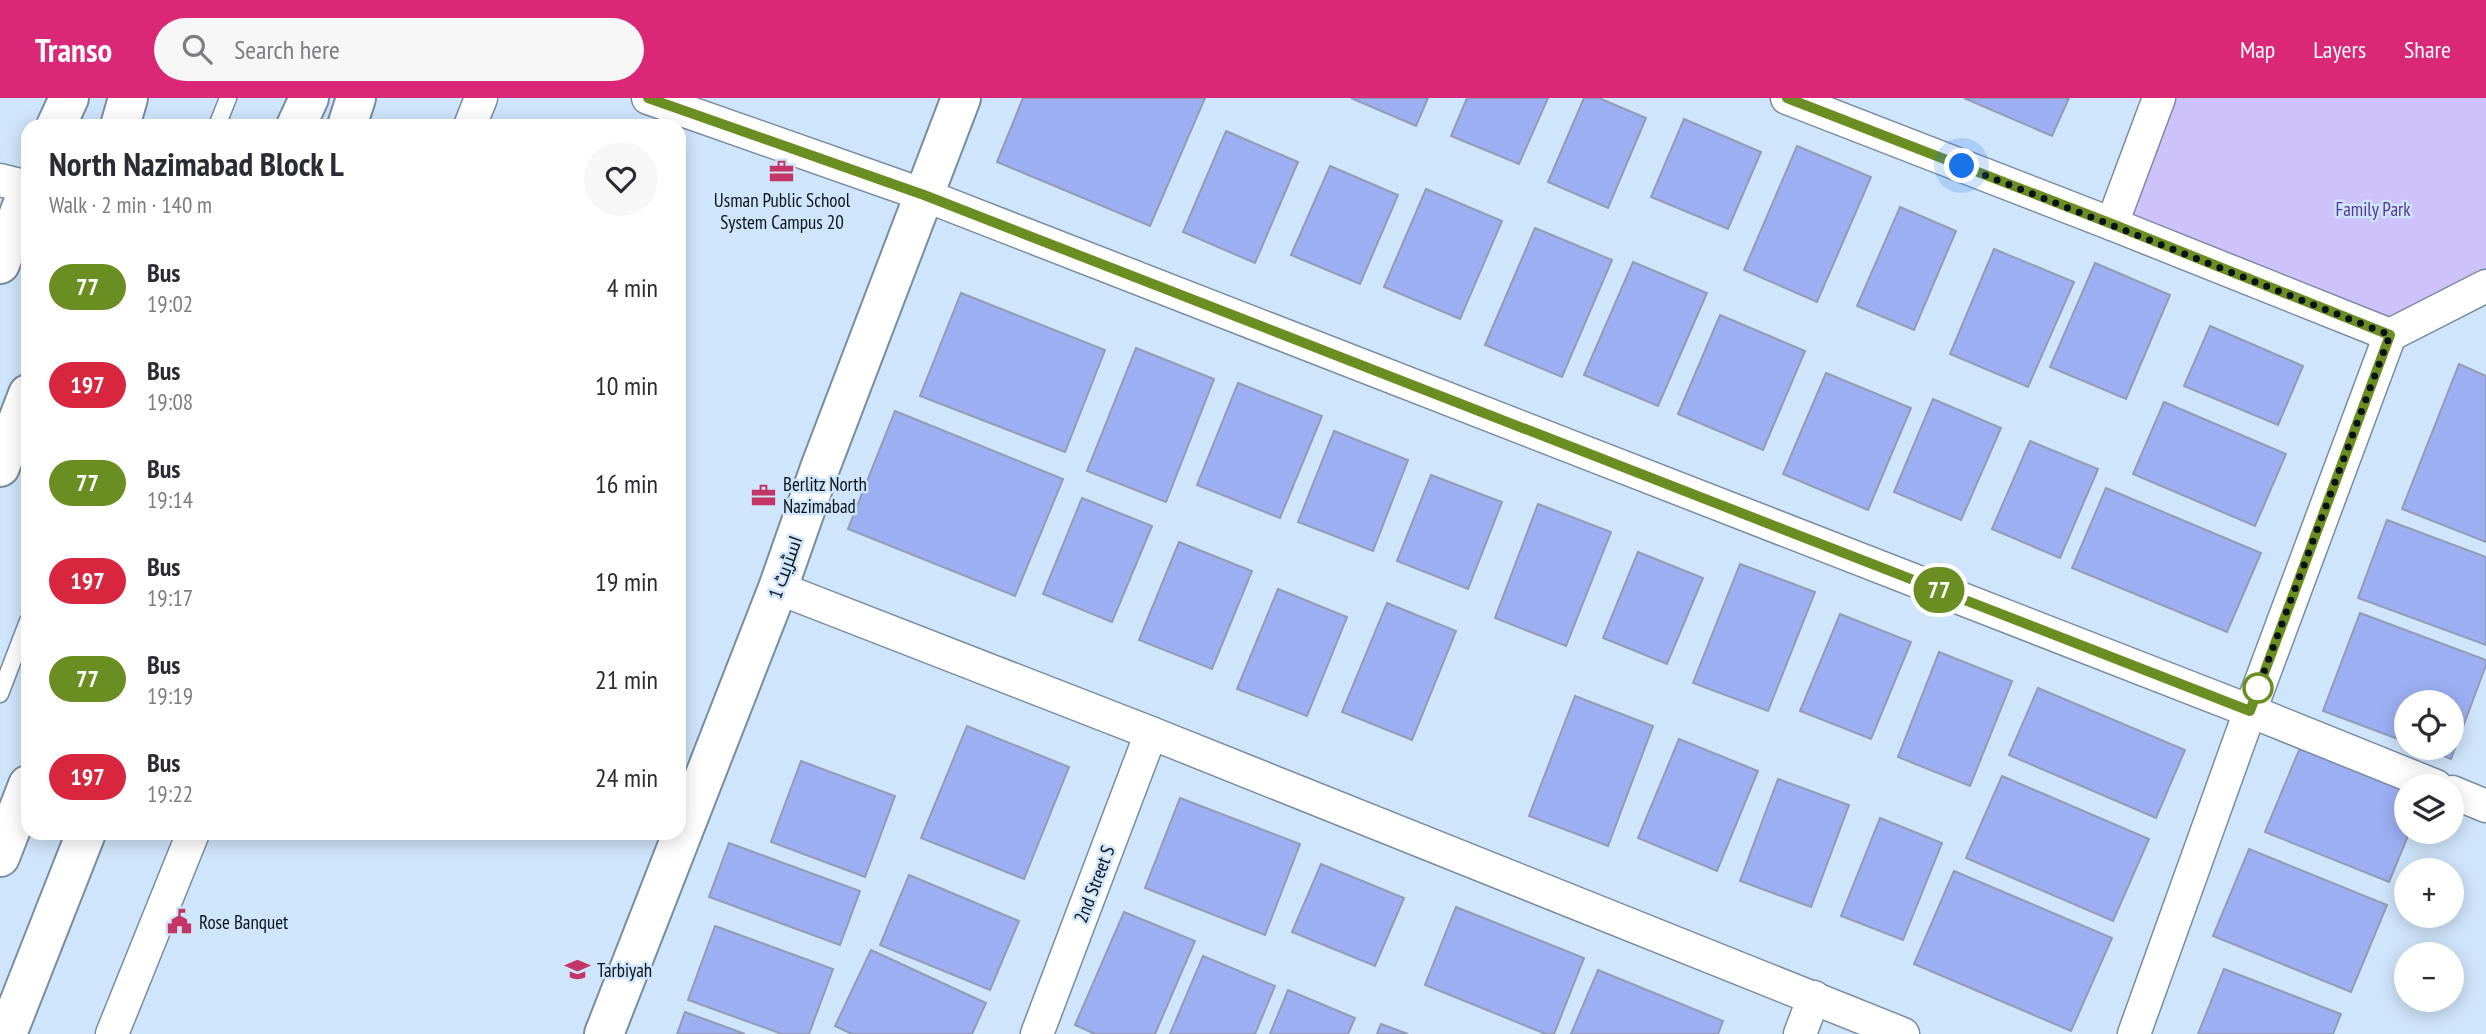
<!DOCTYPE html>
<html lang="en">
<head>
<meta charset="utf-8">
<style>
	:root { --surface:#fff; --page:#f7f7f7; --text:#2b2b33; --muted:#7c7c81; --accent:#db2777 }
	body { margin:0; font-family:"PT Sans Narrow",Cairo,sans-serif; background:var(--page); color:var(--text); height:100vh; display:flex; flex-direction:column; font-size:26px; white-space:nowrap }
	* { box-sizing:border-box; margin:0 }
	p { font-size:23px; color:var(--muted) }
	.icon { flex:none; width:38px; height:38px; fill:none; stroke:currentColor; stroke-width:2; stroke-linecap:round; stroke-linejoin:round }
	.map { position:relative; flex:1; overflow:hidden }
	.details { position:absolute; left:21px; top:21px; width:665px; height:721px; display:flex; flex-direction:column; background:var(--surface); border-radius:21px; box-shadow:0 4px 18px #0003 }
	.details>* { flex:none }
	.badge { padding:0 14px; border-radius:23px; font-size:24px; line-height:46px }
	.tools { position:absolute; left:2394px; top:592px; display:grid; gap:14px }
	.tools a { display:grid; place-items:center; width:70px; height:70px; border-radius:50%; background:var(--surface); box-shadow:0 4px 18px #0003; font-size:35px }
	.you { position:absolute; width:35px; height:35px; margin:-18px; border:5px solid #fff; border-radius:50%; background:#1a73e8; box-shadow:0 0 0 10px #1a73e833 }
	.map>.badge { position:absolute; translate:-50% -50%; box-shadow:0 0 0 4px #fff }
	.round { display:grid; place-items:center; flex:none; width:74px; height:74px; border-radius:37px; background:var(--page) }
	.head { display:flex; align-items:center; justify-content:space-between; height:119px; padding:0 28px }
	h1 { font-size:33px; font-weight:800; line-height:52px }
	ul { padding:0; list-style:none }
	li { display:flex; align-items:center; gap:21px; height:98px; padding:0 28px }
	li div { flex:1 }
	li b { display:block; font-size:26px }
	li em { font-style:normal }
	li .badge { min-width:77px; font-weight:700; text-align:center }
	header { display:flex; align-items:center; gap:42px; box-sizing:border-box; height:98px; padding:0 35px; background:var(--accent); color:#fff }
	header strong { font-size:33px }
	nav { display:flex; gap:38px; margin-inline-start:auto; font-size:24px }
	.search { width:490px; height:63px; background:var(--page); display:flex; align-items:center; gap:18px; box-sizing:border-box; padding:0 24px; border-radius:38px; color:var(--muted); font-size:26px }
	.map>svg:first-child { display:block }
</style>
</head>
<body>
<header>
<strong>Transo</strong>
<div class="search"><svg class="icon" aria-label="search" viewBox="0 0 24 24"><circle cx="10" cy="10" r="6"/><path d="M15 15l6 6"/></svg>Search here</div>
<nav><a>Map</a><a>Layers</a><a>Share</a></nav>
</header>
<div class="map">
<svg width="2486" height="936" viewBox="0 0 2486 936">
	<rect width="100%" height="100%" fill="#cfe5fb"/>
	<polygon fill="#cec2fa" points="2159,0 2486,0 2486,188 2390,237 2112,126"/>
	<g fill="#9caff2" stroke="#939bb4" stroke-width="2">
		<polygon points="1023,0 1205,0 1150,128 997,64"/>
		<polygon points="1351,0 1428,0 1416,28"/>
		<polygon points="1467,0 1548,0 1519,66 1451,38"/>
		<polygon points="1584,0 1599,0 1646,20 1608,110 1548,84"/>
		<polygon points="1964,0 2069,0 2052,38"/>
		<polygon points="1684,21 1761,54 1728,131 1651,99"/>
		<polygon points="1226,33 1298,64 1255,165 1183,134"/>
		<polygon points="1797,48 1871,79 1817,204 1744,172"/>
		<polygon points="1330,68 1398,97 1360,186 1291,157"/>
		<polygon points="1426,91 1502,123 1460,221 1384,189"/>
		<polygon points="1900,109 1956,133 1914,232 1857,208"/>
		<polygon points="1535,130 1612,162 1562,279 1485,247"/>
		<polygon points="1994,151 2074,184 2028,289 1950,256"/>
		<polygon points="1633,164 1707,195 1658,308 1584,277"/>
		<polygon points="2095,165 2170,197 2126,301 2050,269"/>
		<polygon points="961,195 1105,252 1065,354 920,298"/>
		<polygon points="1720,217 1805,253 1763,352 1678,316"/>
		<polygon points="2210,228 2303,268 2278,327 2184,288"/>
		<polygon points="1136,250 1214,281 1166,404 1087,373"/>
		<polygon points="2459,266 2486,278 2486,444 2402,411"/>
		<polygon points="1826,275 1911,310 1868,412 1783,376"/>
		<polygon points="1238,285 1322,318 1280,420 1197,387"/>
		<polygon points="1933,301 2001,330 1961,422 1894,394"/>
		<polygon points="2164,304 2286,356 2255,428 2133,376"/>
		<polygon points="895,313 1063,381 1015,498 848,431"/>
		<polygon points="1334,333 1408,362 1373,453 1298,424"/>
		<polygon points="2030,343 2098,371 2060,460 1992,431"/>
		<polygon points="1431,377 1502,404 1468,491 1397,463"/>
		<polygon points="2106,390 2261,455 2227,534 2072,470"/>
		<polygon points="1082,400 1152,428 1112,524 1043,496"/>
		<polygon points="1538,406 1611,434 1566,548 1495,520"/>
		<polygon points="2387,422 2486,459 2486,547 2358,500"/>
		<polygon points="1179,444 1252,473 1212,571 1139,542"/>
		<polygon points="1638,454 1703,480 1667,566 1603,540"/>
		<polygon points="1740,466 1815,494 1768,613 1693,585"/>
		<polygon points="1278,491 1347,519 1307,618 1237,591"/>
		<polygon points="1387,505 1456,533 1412,642 1342,614"/>
		<polygon points="2360,515 2486,562 2486,567 2451,661 2420,649 2452,649 2452,604 2406,604 2406,644 2323,613"/>
		<polygon points="1840,516 1911,544 1871,641 1800,613"/>
		<polygon points="1939,554 2012,583 1970,688 1898,659"/>
		<polygon points="2038,590 2185,652 2156,720 2009,657"/>
		<polygon points="1575,598 1653,628 1608,748 1529,718"/>
		<polygon points="967,628 1069,669 1024,781 921,740"/>
		<polygon points="1679,641 1758,673 1717,773 1638,740"/>
		<polygon points="2302,645 2406,688 2406,733 2410,733 2389,784 2265,734"/>
		<polygon points="801,663 895,698 865,779 771,744"/>
		<polygon points="2002,678 2149,741 2113,823 1966,760"/>
		<polygon points="1778,681 1849,707 1811,809 1740,783"/>
		<polygon points="1180,700 1300,746 1265,837 1145,790"/>
		<polygon points="1880,720 1942,745 1903,842 1841,818"/>
		<polygon points="729,745 860,793 840,847 709,799"/>
		<polygon points="2249,751 2387,807 2351,894 2213,838"/>
		<polygon points="1321,766 1404,800 1375,868 1292,834"/>
		<polygon points="1954,773 2112,840 2071,933 1914,866"/>
		<polygon points="909,777 1019,823 990,892 880,847"/>
		<polygon points="1456,809 1584,860 1554,936 1546,936 1425,887"/>
		<polygon points="1124,814 1195,843 1155,936 1095,936 1075,927"/>
		<polygon points="715,828 833,871 809,936 782,936 688,902"/>
		<polygon points="871,852 986,905 972,936 852,936 835,928"/>
		<polygon points="1203,858 1275,888 1255,936 1170,936"/>
		<polygon points="2224,871 2341,916 2333,936 2198,936"/>
		<polygon points="1598,872 1723,923 1718,936 1571,936"/>
		<polygon points="1288,892 1355,920 1348,936 1270,936"/>
		<polygon points="685,914 745,936 677,936"/>
		<polygon points="1381,926 1408,936 1377,936"/>
	</g>
	<g fill="none" stroke-linecap="round" stroke-linejoin="round">
		<defs>
			<g id="service">
				<polyline points="217,28 228,0"/>
				<polyline points="0,596 28,523"/>
			</g>
			<g id="minor">
				<polyline points="648,0 924,97 2250,613 2436,688"/>
				<polyline points="1787,0 2112,126 2390,237"/>
				<polyline points="470,28 481,0"/>
				<polyline points="0,82 28,89"/>
				<polyline points="2112,126 2159,0"/>
				<polyline points="778,490 1151,635 1903,936"/>
				<polyline points="2452,694 2486,708"/>
				<polyline points="112,936 193,735"/>
				<polyline points="1037,936 1151,635"/>
				<polyline points="1800,936 1814,899"/>
				<polyline points="2134,936 2250,613 2390,237 2486,188"/>
			</g>
			<polyline id="tertiary" points="604,936 778,490 820,370 961,0"/>
			<g id="secondary">
				<polyline points="56,28 69,0"/>
				<polyline points="347,28 356,0"/>
				<polyline points="0,166 28,92"/>
				<polyline points="7,936 86,735"/>
			</g>
			<g id="primary">
				<polyline points="120,28 128,0"/>
				<polyline points="296,28 309,0"/>
				<polyline points="0,369 28,296"/>
				<polyline points="0,759 28,687"/>
			</g>
		</defs>
		<use href="#service" stroke="#798da0" stroke-width="19"/>
		<use href="#minor" stroke="#798da0" stroke-width="35"/>
		<use href="#tertiary" stroke="#798da0" stroke-width="42"/>
		<use href="#secondary" stroke="#798da0" stroke-width="42"/>
		<use href="#primary" stroke="#798da0" stroke-width="42"/>
		<use href="#service" stroke="#fff" stroke-width="16"/>
		<use href="#minor" stroke="#fff" stroke-width="32"/>
		<use href="#tertiary" stroke="#fff" stroke-width="38"/>
		<use href="#secondary" stroke="#fff" stroke-width="38"/>
		<use href="#primary" stroke="#fff" stroke-width="38"/>
	</g>
	<g fill="none" stroke-linecap="round" stroke-linejoin="round">
		<defs>
			<polyline id="line" points="648,0 924,97 2250,613 2390,237 2112,126 1787,0"/>
		</defs>
		<use href="#line" stroke="#fff" stroke-width="16"/>
		<use href="#line" stroke="#6b8e23" stroke-width="10"/>
		<polyline stroke="#0b131a" stroke-width="7" stroke-dasharray="0 12.6" points="1962,68 2390,237 2258,590"/>
	</g>
	<defs>
		<symbol id="office-bare" viewBox="-9 -9 18 18"><path d="M-6-3h4V-5.5h4V-3h4V5H-6ZM-1-4.5V-3h2v-1.5ZM-6 0V1H6V0Z" fill="#c23564" stroke="#cfe5fb" stroke-width="2.5" paint-order="stroke"/></symbol>
		<symbol id="civic-bare" viewBox="-9 -9 18 18"><path d="M-.6-6.5H3V-4.5H.6V-3L4-1V1h2V6H-6V1h2V-1L-.6-3ZM-1.2 2.5V6h2.4V2.5Z" fill="#c23564" stroke="#cfe5fb" stroke-width="2.5" paint-order="stroke"/></symbol>
		<symbol id="school-bare" viewBox="-9 -9 18 18"><path d="M0-5L7-2L0 1L-7-2ZM-4 1L0 2.5L4 1V4Q0 6-4 4Z" fill="#c23564" stroke="#cfe5fb" stroke-width="2.5" paint-order="stroke"/></symbol>
	</defs>
	<g fill-rule="evenodd">
		<use href="#office-bare" x="764" y="56" width="35" height="35"/>
		<use href="#office-bare" x="746" y="380" width="35" height="35"/>
		<use href="#civic-bare" x="162" y="806" width="35" height="35"/>
		<use href="#school-bare" x="560" y="854" width="35" height="35"/>
	</g>
	<circle fill="#fff" stroke="#6b8e23" stroke-width="3.5" cx="2258" cy="590" r="14"/>
	<g text-anchor="middle" stroke-width="5" stroke-linejoin="round" paint-order="stroke">
		<g font-size="19" fill="#0b131a" stroke="#cfe5fb" text-anchor="start">
			<text x="782" y="109" text-anchor="middle">Usman Public School<tspan x="782" dy="22">System Campus 20</tspan></text>
			<text x="783" y="393">Berlitz North<tspan x="783" dy="22">Nazimabad</tspan></text>
			<text x="199" y="831">Rose Banquet</text>
			<text x="597" y="879">Tarbiyah</text>
		</g>
		<g font-size="19" fill="#573598" stroke="#cfe5fb">
			<text x="2373" y="118">Family Park</text>
		</g>
		<g font-size="19" fill="#0b131a" stroke="#cfe5fb">
			<text transform="translate(785 469) rotate(-70)" y="7">اسٹریٹ 1</text>
			<text transform="translate(1094 786) rotate(-69)" y="7">2nd Street S</text>
		</g>
	</g>
</svg>
<div class="tools">
<a><svg class="icon" aria-label="locate" viewBox="0 0 24 24"><circle cx="12" cy="12" r="6"/><path d="M12 2v4M12 18v4M2 12h4M18 12h4"/></svg></a>
<a><svg class="icon" aria-label="layers" viewBox="0 0 24 24"><path d="M12 4l9 5-9 5-9-5zM3 14l9 5 9-5"/></svg></a>
<a>+</a>
<a>−</a>
</div>
<div class="you" style="left:1962px;top:68px"></div>
<b class="badge" style="left:1939px;top:492px;background:#6b8e23;color:#fff">77</b>
<section class="details">
<div class="head"><div><h1>North Nazimabad Block L</h1><p>Walk · 2 min · 140 m</p></div><a class="round"><svg class="icon" aria-label="heart" viewBox="0 0 24 24"><path d="M12 20l-8-8c-3-5 5-10 8-4 3-6 11-1 8 4z"/></svg></a></div>
<ul>
<li><span class="badge" style="background:#6b8e23;color:#fff">77</span><div><b>Bus</b><p>19:02</p></div><em>4 min</em></li>
<li><span class="badge" style="background:#d7263d;color:#fff">197</span><div><b>Bus</b><p>19:08</p></div><em>10 min</em></li>
<li><span class="badge" style="background:#6b8e23;color:#fff">77</span><div><b>Bus</b><p>19:14</p></div><em>16 min</em></li>
<li><span class="badge" style="background:#d7263d;color:#fff">197</span><div><b>Bus</b><p>19:17</p></div><em>19 min</em></li>
<li><span class="badge" style="background:#6b8e23;color:#fff">77</span><div><b>Bus</b><p>19:19</p></div><em>21 min</em></li>
<li><span class="badge" style="background:#d7263d;color:#fff">197</span><div><b>Bus</b><p>19:22</p></div><em>24 min</em></li>
</ul>
</section>
</div>
</body>
</html>
